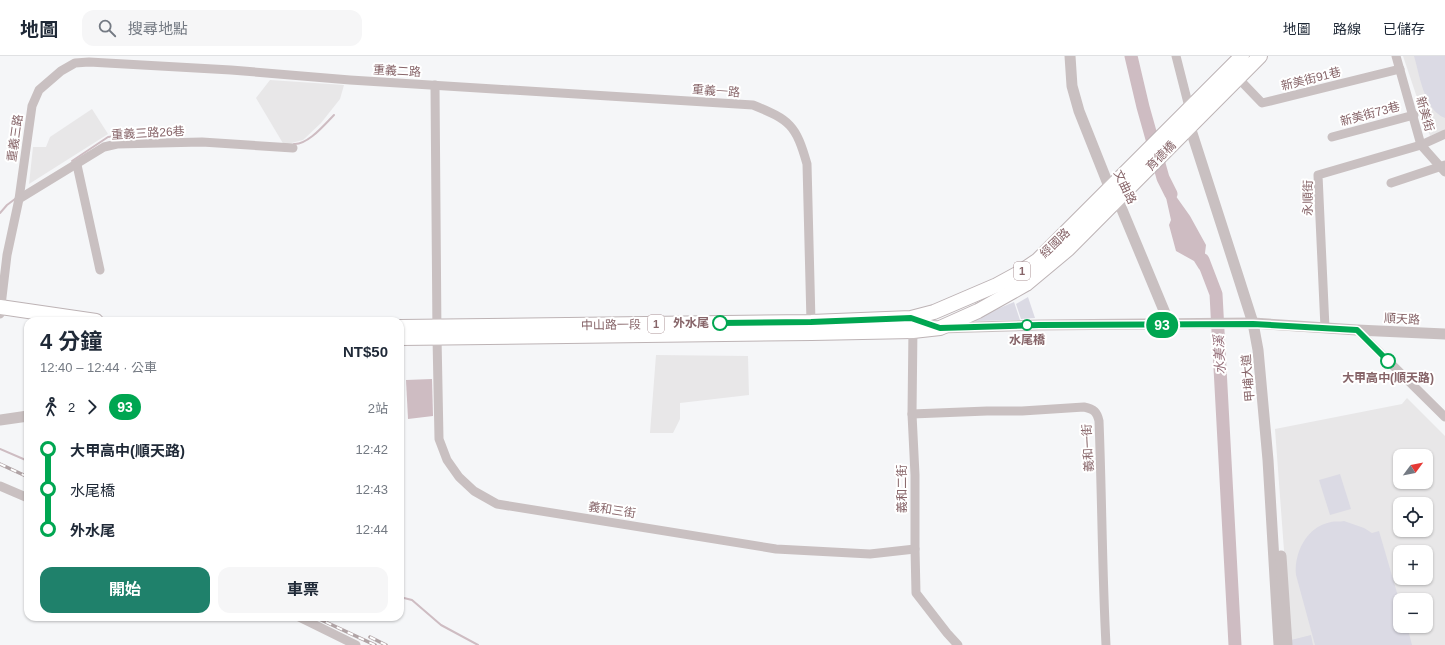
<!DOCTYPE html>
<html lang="zh-TW">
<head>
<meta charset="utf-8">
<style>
	:root { --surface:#fff; --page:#f6f6f7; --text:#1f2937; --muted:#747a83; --line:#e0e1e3; --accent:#1f816b }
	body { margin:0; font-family:Arial,"Noto Sans TC",sans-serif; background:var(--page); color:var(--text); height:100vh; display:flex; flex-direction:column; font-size:15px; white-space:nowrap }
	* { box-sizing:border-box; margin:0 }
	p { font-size:13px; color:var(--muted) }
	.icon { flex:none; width:22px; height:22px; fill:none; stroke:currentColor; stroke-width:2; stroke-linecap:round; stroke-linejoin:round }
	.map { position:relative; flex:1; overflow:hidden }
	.panel { position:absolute; left:24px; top:261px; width:380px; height:304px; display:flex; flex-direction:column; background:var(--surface); border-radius:12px; box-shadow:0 1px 3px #0004 }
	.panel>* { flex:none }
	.badge { padding:0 8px; border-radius:13px; font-size:14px; line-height:26px }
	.needle { width:26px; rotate:58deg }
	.controls { position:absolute; left:1393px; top:393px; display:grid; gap:8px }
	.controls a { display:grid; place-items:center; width:40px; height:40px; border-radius:8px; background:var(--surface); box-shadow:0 1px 3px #0004; font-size:20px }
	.map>.badge { position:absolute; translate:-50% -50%; box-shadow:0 0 0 2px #fff }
	.legs { display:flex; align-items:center; gap:6px; height:44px; padding:0 16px; font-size:13px }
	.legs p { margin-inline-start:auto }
	.overview { display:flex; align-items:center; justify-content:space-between; height:68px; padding:0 16px }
	h1 { font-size:22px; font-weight:700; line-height:30px }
	.cta { display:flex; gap:8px; margin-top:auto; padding:8px 16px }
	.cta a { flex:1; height:46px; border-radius:12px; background:var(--accent); color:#fff; font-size:16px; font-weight:700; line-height:46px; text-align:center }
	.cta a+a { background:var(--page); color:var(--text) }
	ul { padding:0 16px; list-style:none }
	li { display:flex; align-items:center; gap:14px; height:40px; font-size:15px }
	li i { display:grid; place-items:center; width:6px; height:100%; margin:0 5px; background:currentColor }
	li i::after { content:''; width:10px; height:10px; margin:-5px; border:3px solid; border-radius:50%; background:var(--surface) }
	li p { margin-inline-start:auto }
	li:first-child i { background:linear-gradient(#0000 50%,currentColor 0) }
	li:last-child i { background:linear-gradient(currentColor 50%,#0000 0) }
	header { display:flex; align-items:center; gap:24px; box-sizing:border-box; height:56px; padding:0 20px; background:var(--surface); border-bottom:1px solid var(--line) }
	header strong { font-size:19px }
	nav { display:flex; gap:22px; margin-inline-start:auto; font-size:14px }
	.search { width:280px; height:36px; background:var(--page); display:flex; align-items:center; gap:10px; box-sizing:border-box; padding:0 14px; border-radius:12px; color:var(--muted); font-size:15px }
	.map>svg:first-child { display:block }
</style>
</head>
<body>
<header>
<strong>地圖</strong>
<div class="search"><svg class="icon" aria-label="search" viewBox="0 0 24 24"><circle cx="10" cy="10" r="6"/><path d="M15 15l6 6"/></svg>搜尋地點</div>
<nav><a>地圖</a><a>路線</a><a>已儲存</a></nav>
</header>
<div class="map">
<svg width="1445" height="589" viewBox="0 0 1445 589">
	<rect width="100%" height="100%" fill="#f5f6f8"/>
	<g fill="#e8e7e8" fill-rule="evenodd">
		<polygon points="1403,0 1445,0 1445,74 1430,80"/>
		<polygon points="270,24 344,29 340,43 321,67 303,84 284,89 256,42"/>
		<polygon points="92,53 108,78 29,128 33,91 46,91 50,81"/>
		<polygon points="656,299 748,300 749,339 680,347 680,363 673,377 650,377"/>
		<path d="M1407,342L1445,380V589H1291L1275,373L1402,348ZM1400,400H1426V426H1400ZM1400,448H1426V474H1400ZM1400,496H1426V522H1400ZM1400,544H1426V570H1400Z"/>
	</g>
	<g fill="#dbdae4">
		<path d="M1414,0H1445V62C1424,54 1420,20 1414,0Z"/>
		<polygon points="1028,241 1035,262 1021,263 1016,248"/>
		<polygon points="1014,246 1020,264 976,265 976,262"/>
		<polygon points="1340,418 1351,453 1330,459 1319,424"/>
		<path d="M1344,465L1364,472L1372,477L1379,475L1400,547V570H1407L1412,589H1315L1296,519C1294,497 1306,471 1331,466C1335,465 1340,466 1344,465Z"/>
		<polygon points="1311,579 1313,589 1292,589 1291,584"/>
	</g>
	<g fill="#cebcc2">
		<polygon points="1163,122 1190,160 1206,189 1205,197 1210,220 1199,213 1194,205 1176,195 1169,169 1171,164 1163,128"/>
		<polygon points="432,323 433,360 408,363 406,324"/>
	</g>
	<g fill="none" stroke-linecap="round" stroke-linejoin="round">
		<g stroke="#cebcc2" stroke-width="2">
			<path d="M294,88C308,89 325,68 334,59"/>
			<polyline points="72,105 108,81 116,80 138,83"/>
			<polyline points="0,157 7,149 15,143"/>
			<polyline points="0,393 28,405"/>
			<polyline points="400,541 412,544 441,569 478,589"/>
		</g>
		<g stroke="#cebcc2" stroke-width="13">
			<polyline points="1131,0 1143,51 1163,122 1171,138"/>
			<polyline points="1203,204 1216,238 1235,589"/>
		</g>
		<defs>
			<g id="primary">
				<polyline points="0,251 96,265"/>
				<polyline points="400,271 811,266 911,262 934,256 997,229 1019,217 1038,204 1242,0"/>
				<polyline points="400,282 812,277 913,275 940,272 978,255 1026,228 1068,193 1260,0"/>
			</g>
		</defs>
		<use href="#primary" stroke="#bdb3b5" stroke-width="16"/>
		<g stroke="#c9c0c1" stroke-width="9">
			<polyline points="1176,0 1190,55"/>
			<polyline points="1396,0 1421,89 1445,116"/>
			<polyline points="1238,22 1262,47 1400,13"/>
			<polyline points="435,29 437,281 439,383 447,404 459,421 474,435 497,448 776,493 870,498 915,493"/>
			<polyline points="1332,81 1414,59"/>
			<polyline points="77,109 100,214"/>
			<polyline points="1391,127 1445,109"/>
			<polyline points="19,143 104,91 117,88 202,86 293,92"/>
			<path d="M0,258L7,199L19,143L32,50L39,34L61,15L75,7L89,6L231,14L350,24L753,49C790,64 796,69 807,108L811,266"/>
			<polyline points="913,271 912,358 915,419 915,493 916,537 947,577 958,589"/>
			<polyline points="1325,272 1318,119 1421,89 1445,78"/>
			<polyline points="1357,274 1445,361"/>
			<path d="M912,358L987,355H1022L1084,351C1094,353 1097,356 1099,365C1102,440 1102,514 1106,589"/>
			<polyline points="0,430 28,442"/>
			<polyline points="299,561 356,589"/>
		</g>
		<g stroke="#c9c0c1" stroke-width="11">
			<polyline points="1070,0 1072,30 1079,55 1110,133 1118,144 1170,269"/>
			<polyline points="1190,71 1238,220 1253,267 1258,294 1268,404 1279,589"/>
			<polyline points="911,262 940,272 1039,269 1253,267 1357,274 1445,278"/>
			<polyline points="0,364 28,360"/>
			<polyline points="1281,500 1287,589"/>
		</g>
		<use href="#primary" stroke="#fff" stroke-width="14"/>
		<defs>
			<g id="rail">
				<polyline points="0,408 28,421"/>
				<polyline points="315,561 375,589"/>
				<polyline points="370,581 386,589"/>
			</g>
		</defs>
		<use href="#rail" stroke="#b0a3a5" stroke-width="3.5"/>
		<use href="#rail" stroke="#fff" stroke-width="2" stroke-dasharray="6" stroke-linecap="butt"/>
	</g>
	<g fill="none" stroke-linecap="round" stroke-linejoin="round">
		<defs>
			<polyline id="line-1" points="720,267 811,266 911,262 940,272 1039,269 1253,268 1357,274 1388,305"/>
		</defs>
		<use href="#line-1" stroke="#fff" stroke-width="9"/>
		<use href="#line-1" stroke="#00a651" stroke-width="6"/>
	</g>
	<g fill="#fff" stroke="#00a651" stroke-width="2">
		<circle cx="720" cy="267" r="7"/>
		<circle cx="1027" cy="269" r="5"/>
		<circle cx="1388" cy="305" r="7"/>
	</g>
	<g text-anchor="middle" stroke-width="4" stroke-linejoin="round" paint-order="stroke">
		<g fill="#fff" stroke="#ab9396" stroke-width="1">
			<rect x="1014" y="206" width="16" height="18" rx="3"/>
			<rect x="648" y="259" width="16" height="18" rx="3"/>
		</g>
		<g font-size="11" font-weight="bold" fill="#876569">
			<text x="1022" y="219">1</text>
			<text x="656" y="272">1</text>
		</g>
		<g font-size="12" fill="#876569" stroke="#fff">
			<text transform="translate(397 15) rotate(3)" y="4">重義二路</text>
			<text transform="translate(1311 23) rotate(-14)" y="4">新美街91巷</text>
			<text transform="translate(716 35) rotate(4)" y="4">重義一路</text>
			<text transform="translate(1370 58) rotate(-15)" y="4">新美街73巷</text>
			<text transform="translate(1425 58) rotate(74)" y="4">新美街</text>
			<text transform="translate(148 77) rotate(-3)" y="4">重義三路26巷</text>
			<text transform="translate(15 82) rotate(-82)" y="4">重義三路</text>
			<text transform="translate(1161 100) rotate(-45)" y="4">育德橋</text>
			<text transform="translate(1125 131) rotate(64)" y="4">文曲路</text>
			<text transform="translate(1308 142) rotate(-89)" y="4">永順街</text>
			<text transform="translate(1055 187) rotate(-44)" y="4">經國路</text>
			<text transform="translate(1402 263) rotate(3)" y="4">順天路</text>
			<text transform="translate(611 269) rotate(-1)" y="4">中山路一段</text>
			<text transform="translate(1248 322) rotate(-95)" y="4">甲埔大道</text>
			<text transform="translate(1088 392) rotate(-93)" y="4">義和一街</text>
			<text transform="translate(902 433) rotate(-90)" y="4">義和二街</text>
			<text transform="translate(612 454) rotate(9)" y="4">義和三街</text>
		</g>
		<g font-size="12" font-weight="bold" fill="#876569" stroke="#fff">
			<text x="709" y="271" text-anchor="end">外水尾</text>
			<text x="1027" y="288">水尾橋</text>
			<text x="1388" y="326">大甲高中(順天路)</text>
		</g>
		<g font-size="13" font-style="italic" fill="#926b76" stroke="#fff">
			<text transform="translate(1219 299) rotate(-93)" y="5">水美溪</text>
		</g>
	</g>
</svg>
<div class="controls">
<a><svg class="needle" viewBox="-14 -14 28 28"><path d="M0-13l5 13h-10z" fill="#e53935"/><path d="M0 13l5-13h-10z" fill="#747a83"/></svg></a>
<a><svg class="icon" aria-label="locate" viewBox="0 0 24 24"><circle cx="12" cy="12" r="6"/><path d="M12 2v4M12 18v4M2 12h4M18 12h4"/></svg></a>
<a>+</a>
<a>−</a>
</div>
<b class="badge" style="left:1162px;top:269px;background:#00a651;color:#fff">93</b>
<section class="panel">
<div class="overview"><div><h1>4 分鐘</h1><p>12:40 – 12:44 · 公車</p></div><b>NT$50</b></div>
<div class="legs"><svg class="icon" aria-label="walk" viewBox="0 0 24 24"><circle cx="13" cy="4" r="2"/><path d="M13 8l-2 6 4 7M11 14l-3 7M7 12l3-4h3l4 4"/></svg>2<svg class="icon" aria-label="forward" viewBox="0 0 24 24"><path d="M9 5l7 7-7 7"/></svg><b class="badge" style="background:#00a651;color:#fff">93</b><p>2站</p></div>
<ul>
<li><i style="color:#00a651"></i><b>大甲高中(順天路)</b><p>12:42</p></li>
<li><i style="color:#00a651"></i><span>水尾橋</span><p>12:43</p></li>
<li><i style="color:#00a651"></i><b>外水尾</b><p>12:44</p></li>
</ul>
<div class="cta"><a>開始</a><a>車票</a></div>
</section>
</div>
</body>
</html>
